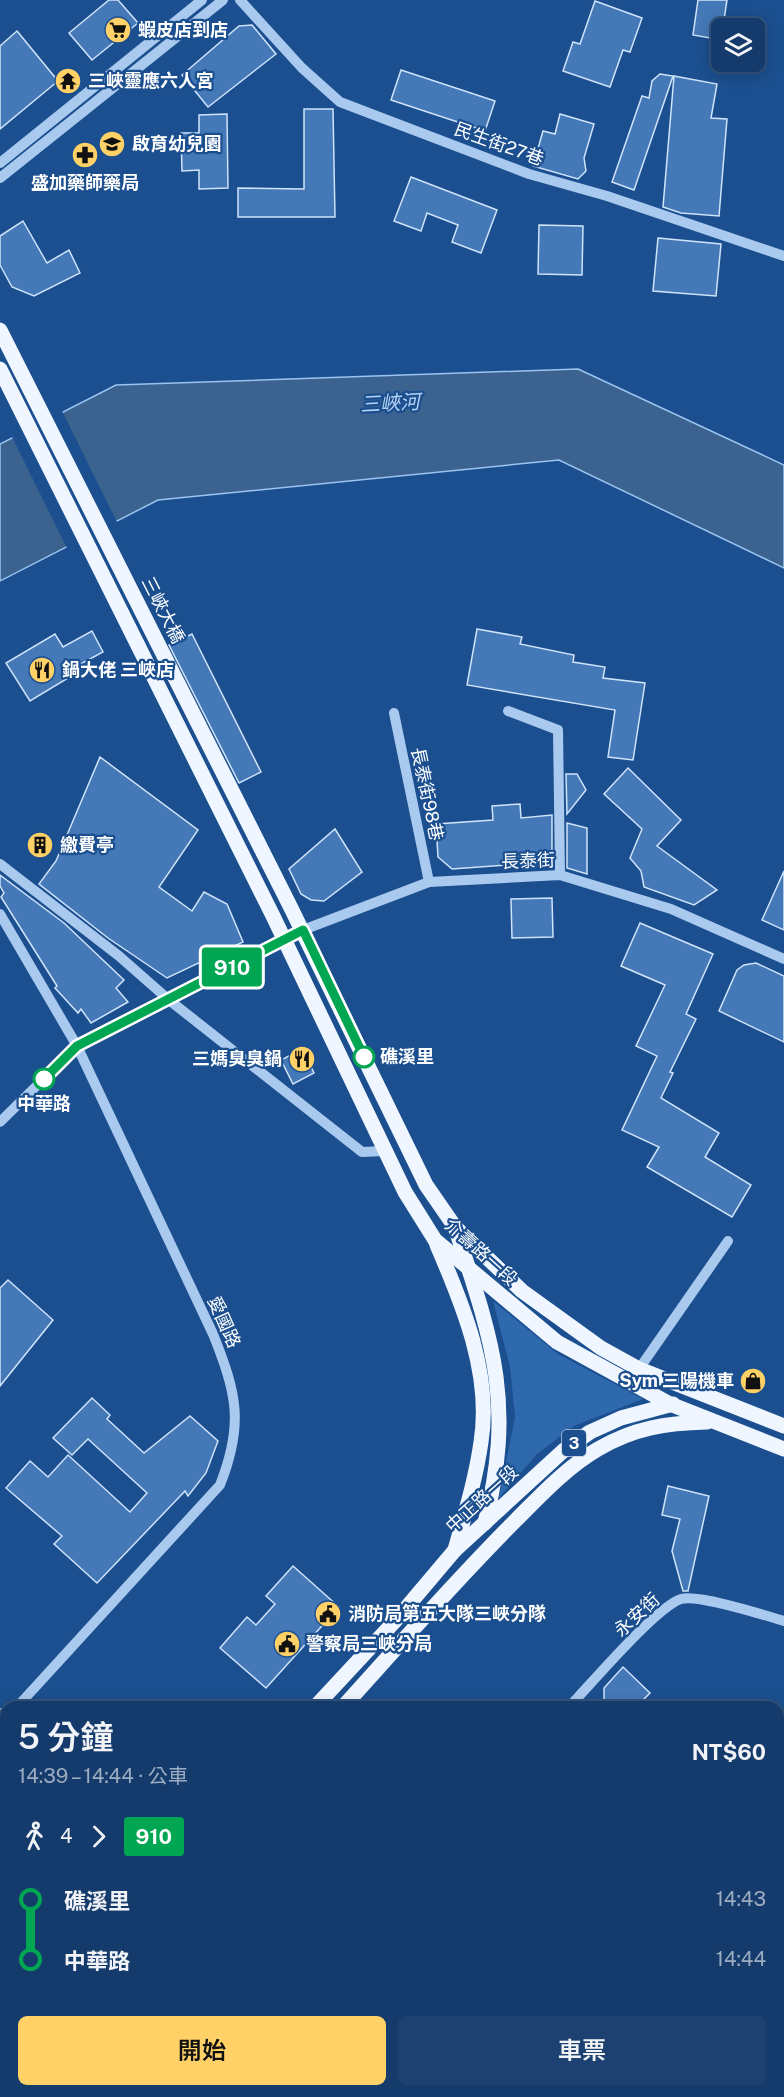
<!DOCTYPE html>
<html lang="zh-TW">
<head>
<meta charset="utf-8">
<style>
	:root { --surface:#143b6b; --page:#1d4271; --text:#f1f3f6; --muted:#9dadc1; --line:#33557e; --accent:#ffd166 }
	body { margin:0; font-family:"Public Sans","Noto Sans TC",sans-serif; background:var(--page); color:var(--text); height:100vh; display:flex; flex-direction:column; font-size:22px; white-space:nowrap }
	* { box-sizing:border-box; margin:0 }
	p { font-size:20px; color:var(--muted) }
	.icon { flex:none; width:33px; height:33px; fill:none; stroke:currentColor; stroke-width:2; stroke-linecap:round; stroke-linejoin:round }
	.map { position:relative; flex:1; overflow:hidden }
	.drawer { position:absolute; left:0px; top:1701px; width:784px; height:396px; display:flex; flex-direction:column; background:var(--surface); border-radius:18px 18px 0 0; box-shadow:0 3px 15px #0003,0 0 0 2px var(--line) }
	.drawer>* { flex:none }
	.badge { padding:0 12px; border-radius:4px; font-size:21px; line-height:39px }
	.buttons { position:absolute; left:711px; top:18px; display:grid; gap:12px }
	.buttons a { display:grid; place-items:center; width:54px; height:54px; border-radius:9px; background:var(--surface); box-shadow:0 3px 15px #0003,0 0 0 2px var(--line); font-size:30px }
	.map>.badge { position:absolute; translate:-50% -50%; box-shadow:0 0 0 3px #fff }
	.legs { display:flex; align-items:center; gap:9px; height:66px; padding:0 18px; font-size:20px }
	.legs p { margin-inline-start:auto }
	.head { display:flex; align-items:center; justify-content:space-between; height:102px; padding:0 18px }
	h1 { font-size:33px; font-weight:600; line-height:45px }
	.action { display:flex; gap:12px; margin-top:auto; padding:12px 18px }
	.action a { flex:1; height:69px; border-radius:9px; background:var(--accent); color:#111; font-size:24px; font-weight:600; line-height:69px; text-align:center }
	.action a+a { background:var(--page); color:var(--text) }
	ul { padding:0 18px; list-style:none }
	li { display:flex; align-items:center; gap:21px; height:60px; font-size:22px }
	li i { display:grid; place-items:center; width:9px; height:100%; margin:0 8px; background:currentColor }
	li i::after { content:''; width:15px; height:15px; margin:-8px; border:4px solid; border-radius:50%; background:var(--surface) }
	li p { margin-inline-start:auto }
	li:first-child i { background:linear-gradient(#0000 50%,currentColor 0) }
	li:last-child i { background:linear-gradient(currentColor 50%,#0000 0) }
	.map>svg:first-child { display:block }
</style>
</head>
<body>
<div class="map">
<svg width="784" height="2097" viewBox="0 0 784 2097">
	<rect width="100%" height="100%" fill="#1b4f8f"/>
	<g fill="#2e69ad">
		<polygon points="493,1301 558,1354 643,1399 574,1426 537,1454 499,1498 515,1417 510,1367"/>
		<polygon points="779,1756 784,1758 784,1775 779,1793"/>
	</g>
	<polygon fill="#3c6290" stroke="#9cc4f0" stroke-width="1.5" points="578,369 784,465 784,568 559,460 158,500 0,581 0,444 116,385"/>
	<polygon fill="#1b4f8f" points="61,409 118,524 68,550 11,435"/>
	<g fill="#4478b7" stroke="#cfe3fa" stroke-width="1.5">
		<polygon points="109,0 118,0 138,23 92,60 69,33"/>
		<polygon points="698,0 727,0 721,40 693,35"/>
		<polygon points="595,1 642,18 630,52 623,50 610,87 563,71 573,42 580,44"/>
		<polygon points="252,25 276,54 208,107 182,75 239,26"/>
		<polygon points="17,31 58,81 0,129 0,46"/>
		<polygon points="401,70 495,101 485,131 391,100"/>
		<polygon points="660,74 673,76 634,190 612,182 642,96 649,98 652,81"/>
		<polygon points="674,76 717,84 711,118 727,119 719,216 681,213 663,207"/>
		<polygon points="304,109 333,109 335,217 238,217 238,188 304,189"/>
		<polygon points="227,114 228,188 199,189 199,170 182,171 181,133 199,133 199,115"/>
		<polygon points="560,114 594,124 584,158 586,171 578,179 533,166 543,131 555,134"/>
		<polygon points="411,177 497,210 481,253 452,242 458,225 427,213 421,231 394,221"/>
		<polygon points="23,221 47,263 69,250 80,273 34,296 12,287 0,265 0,236"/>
		<polygon points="539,225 583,226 582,275 538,274"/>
		<polygon points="658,238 721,244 716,296 653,291"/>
		<polygon points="477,629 522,637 520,644 574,655 573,662 605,667 603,678 645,683 633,760 608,757 615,710 467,685"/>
		<polygon points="92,631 103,652 75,667 78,672 30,701 6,663 55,634 63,647"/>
		<polygon points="192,634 261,772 239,783 169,645"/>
		<polygon points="100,757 198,830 159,887 192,911 204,892 227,904 243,942 167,978 108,938 39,884 56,861"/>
		<polygon points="628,768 681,820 657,846 717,890 694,905 644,887 641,871 630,858 642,829 604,794"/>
		<polygon points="566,774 577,774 586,790 567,814"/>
		<polygon points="520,804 521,818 552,815 552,851 545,862 452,869 438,857 436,824 493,820 492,806"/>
		<polygon points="567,823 587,828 587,874 567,868"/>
		<polygon points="335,829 362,872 324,901 311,900 301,894 289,869"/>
		<polygon points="784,871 784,930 762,920"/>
		<polygon points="0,875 64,923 124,980 116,988 128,1002 91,1023 81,1009 78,1013 55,988 57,986 1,897 4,893 0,886"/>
		<polygon points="552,898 553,937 512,938 511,899"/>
		<polygon points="640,923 713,954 686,1014 696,1019 670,1072 673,1073 661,1098 719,1133 705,1157 751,1185 732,1217 647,1167 659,1147 622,1130 657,1056 636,1046 665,985 621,966"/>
		<polygon points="756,963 784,976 784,1042 719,1011 737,970 744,965"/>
		<polygon points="302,1049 314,1073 293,1084 281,1060"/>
		<polygon points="8,1280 53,1320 0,1386 0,1288"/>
		<polygon points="92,1398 110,1415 107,1419 144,1453 190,1416 218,1441 206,1473 188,1496 185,1491 97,1583 54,1544 62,1536 6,1488 30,1461 48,1477 68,1455 130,1512 147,1493 88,1439 72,1455 53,1438"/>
		<polygon points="668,1486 709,1496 688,1591 683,1591 672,1551 680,1519 662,1515"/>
		<polygon points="293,1566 339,1607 266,1688 220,1648 247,1617 256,1625 275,1604 266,1596"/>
		<polygon points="623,1667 650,1693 636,1707 609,1707 604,1702 604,1688"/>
	</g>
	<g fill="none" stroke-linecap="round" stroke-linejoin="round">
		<g stroke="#a9c9ee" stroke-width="10">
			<polyline points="240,0 302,68 340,102 529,174 607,196 784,256"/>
			<polyline points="0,163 202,0"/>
			<polyline points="0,178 223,0"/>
			<polyline points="508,711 558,730 560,875"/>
			<polyline points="394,713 429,882"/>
			<polyline points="0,864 119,956 169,1000 362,1152 385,1151"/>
			<path d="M0,914L77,1046L213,1334C237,1394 244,1424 220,1485L17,1707"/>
			<polyline points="0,1122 77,1046 303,930 429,882 560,875 671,909 784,959"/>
			<polyline points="639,1369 728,1241"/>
			<path d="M569,1707C591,1684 656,1607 681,1599C698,1594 764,1615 784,1621"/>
			<polyline points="0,1713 6,1718"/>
			<polyline points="778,1744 784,1746"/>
			<polyline points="0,1869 6,1874"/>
			<polyline points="778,1895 784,1896"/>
			<polyline points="0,1953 6,1958"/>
			<polyline points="778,2007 784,2012"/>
			<polyline points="778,2030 784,2024"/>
			<polyline points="43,2091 49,2097"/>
			<polyline points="144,2091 149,2097"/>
			<polyline points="229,2091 236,2097"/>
			<polyline points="427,2091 433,2097"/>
			<polyline points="615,2091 622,2097"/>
			<polyline points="198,2097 204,2091"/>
			<polyline points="473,2097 479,2091"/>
			<polyline points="570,2097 576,2091"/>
			<polyline points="711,2097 717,2091"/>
		</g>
		<g stroke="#f0f6ff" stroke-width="15">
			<polyline points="0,330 291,908 426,1185 455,1227 522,1291 601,1348 639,1369 784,1426"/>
			<polyline points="0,369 273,916 405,1192 435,1240 557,1342 670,1404 784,1449"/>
			<path d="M456,1230C493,1342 515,1404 485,1523"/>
			<path d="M437,1245C463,1305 492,1375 481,1442C476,1478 465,1514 455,1550"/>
			<polyline points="315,1707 395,1621 455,1550 563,1451 590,1432 621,1418 673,1404"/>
			<path d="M343,1707C400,1644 456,1580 516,1520C541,1495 567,1467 598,1449C634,1428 666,1423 707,1422"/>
			<polyline points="0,2047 6,2040"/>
			<polyline points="0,2078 6,2072"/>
		</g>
	</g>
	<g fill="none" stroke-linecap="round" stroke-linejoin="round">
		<defs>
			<polyline id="line-1" points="44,1079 77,1046 303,930 364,1057"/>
		</defs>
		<use href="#line-1" stroke="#fff" stroke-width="14"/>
		<use href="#line-1" stroke="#00a651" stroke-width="9"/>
	</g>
	<defs>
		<symbol id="supermarket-disc" viewBox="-11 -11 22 22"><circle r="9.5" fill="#ffd166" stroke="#1b4f8f"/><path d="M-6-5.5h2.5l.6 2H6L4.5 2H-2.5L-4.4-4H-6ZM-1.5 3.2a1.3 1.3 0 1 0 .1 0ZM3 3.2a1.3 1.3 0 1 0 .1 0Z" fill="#111"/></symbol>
		<symbol id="temple-disc" viewBox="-11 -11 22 22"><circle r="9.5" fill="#ffd166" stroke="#1b4f8f"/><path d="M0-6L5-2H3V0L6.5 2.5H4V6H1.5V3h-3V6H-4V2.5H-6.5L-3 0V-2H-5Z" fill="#111"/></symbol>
		<symbol id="school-disc" viewBox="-11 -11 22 22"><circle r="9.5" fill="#ffd166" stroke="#1b4f8f"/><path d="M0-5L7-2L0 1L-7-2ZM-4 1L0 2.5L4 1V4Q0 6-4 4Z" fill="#111"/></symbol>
		<symbol id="pharmacy-disc" viewBox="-11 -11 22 22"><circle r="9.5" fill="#ffd166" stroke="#1b4f8f"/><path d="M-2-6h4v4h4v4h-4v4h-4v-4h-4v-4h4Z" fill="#111"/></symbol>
		<symbol id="restaurant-disc" viewBox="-11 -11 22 22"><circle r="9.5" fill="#ffd166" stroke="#1b4f8f"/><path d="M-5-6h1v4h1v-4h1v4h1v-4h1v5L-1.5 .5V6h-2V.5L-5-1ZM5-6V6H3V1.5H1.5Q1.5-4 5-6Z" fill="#111"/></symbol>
		<symbol id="building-disc" viewBox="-11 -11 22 22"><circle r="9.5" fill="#ffd166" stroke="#1b4f8f"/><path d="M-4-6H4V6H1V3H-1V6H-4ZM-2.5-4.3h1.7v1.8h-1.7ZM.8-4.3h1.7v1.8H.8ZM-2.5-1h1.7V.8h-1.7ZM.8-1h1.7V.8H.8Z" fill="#111"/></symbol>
		<symbol id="shop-disc" viewBox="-11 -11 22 22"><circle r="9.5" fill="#ffd166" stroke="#1b4f8f"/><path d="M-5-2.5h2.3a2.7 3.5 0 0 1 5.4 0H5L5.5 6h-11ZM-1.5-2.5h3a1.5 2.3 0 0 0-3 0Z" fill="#111"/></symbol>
		<symbol id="civic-disc" viewBox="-11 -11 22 22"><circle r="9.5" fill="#ffd166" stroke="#1b4f8f"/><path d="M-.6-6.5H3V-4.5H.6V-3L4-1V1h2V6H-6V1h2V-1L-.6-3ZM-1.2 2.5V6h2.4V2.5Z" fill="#111"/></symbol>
	</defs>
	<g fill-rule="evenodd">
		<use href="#supermarket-disc" x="103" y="15" width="30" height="30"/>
		<use href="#temple-disc" x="53" y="66" width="30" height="30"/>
		<use href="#school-disc" x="97" y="129" width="30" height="30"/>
		<use href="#pharmacy-disc" x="70" y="140" width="30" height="30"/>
		<use href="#restaurant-disc" x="27" y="655" width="30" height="30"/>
		<use href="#building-disc" x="25" y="830" width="30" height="30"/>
		<use href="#restaurant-disc" x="287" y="1044" width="30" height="30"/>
		<use href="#shop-disc" x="738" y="1366" width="30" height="30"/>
		<use href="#civic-disc" x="313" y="1599" width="30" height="30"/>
		<use href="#civic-disc" x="272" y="1629" width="30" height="30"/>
	</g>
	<g fill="#fff" stroke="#00a651" stroke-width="3">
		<circle cx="364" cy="1057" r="10"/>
		<circle cx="44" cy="1079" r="10"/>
	</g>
	<g text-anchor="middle" stroke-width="4.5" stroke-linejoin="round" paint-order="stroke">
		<rect fill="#1b4f8f" stroke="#bbcadd" stroke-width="1.5" x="562" y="1430" width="24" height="26" rx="4.5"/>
		<g font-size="16" font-weight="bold" fill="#fff">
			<text x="574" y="1449">3</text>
		</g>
		<g font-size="18" font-weight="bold" fill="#fff" stroke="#1b4f8f" text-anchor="start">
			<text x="138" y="36">蝦皮店到店</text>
			<text x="88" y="87">三峽靈應六人宮</text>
			<text x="132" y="150">啟育幼兒園</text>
			<text x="85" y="189" text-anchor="middle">盛加藥師藥局</text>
			<text x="62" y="676">鍋大佬 三峽店</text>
			<text x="60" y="851">繳費亭</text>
			<text x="282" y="1065" text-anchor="end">三媽臭臭鍋</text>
			<text x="734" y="1387" text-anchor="end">Sym 三陽機車</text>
			<text x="348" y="1620">消防局第五大隊三峽分隊</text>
			<text x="306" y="1650">警察局三峽分局</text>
		</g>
		<g font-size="18" fill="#fff" stroke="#1b4f8f">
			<text transform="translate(499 144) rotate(20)" y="6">民生街27巷</text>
			<text transform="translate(163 610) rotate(63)" y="6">三峽大橋</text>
			<text transform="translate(427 794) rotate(78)" y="6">長泰街98巷</text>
			<text transform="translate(528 861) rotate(-2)" y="6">長泰街</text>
			<text transform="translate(481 1252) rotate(42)" y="6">介壽路一段</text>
			<text transform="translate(224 1322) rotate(66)" y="6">愛國路</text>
			<text transform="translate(482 1499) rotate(-42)" y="6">中正路一段</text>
			<text transform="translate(637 1615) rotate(-43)" y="6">永安街</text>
		</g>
		<g font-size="18" font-weight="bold" fill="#fff" stroke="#1b4f8f" text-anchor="start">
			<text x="380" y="1063">礁溪里</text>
			<text x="44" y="1110" text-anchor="middle">中華路</text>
		</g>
		<g font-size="20" font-style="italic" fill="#b5d3f5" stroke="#1b4f8f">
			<text transform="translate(390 403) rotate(-3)" y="7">三峽河</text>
		</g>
	</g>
</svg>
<div class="buttons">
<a><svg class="icon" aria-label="layers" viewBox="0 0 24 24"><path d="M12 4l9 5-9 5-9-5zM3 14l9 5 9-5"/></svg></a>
</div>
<b class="badge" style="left:232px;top:967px;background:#00a651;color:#fff">910</b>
<section class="drawer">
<div class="head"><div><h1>5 分鐘</h1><p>14:39 – 14:44 · 公車</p></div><b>NT$60</b></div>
<div class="legs"><svg class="icon" aria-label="walk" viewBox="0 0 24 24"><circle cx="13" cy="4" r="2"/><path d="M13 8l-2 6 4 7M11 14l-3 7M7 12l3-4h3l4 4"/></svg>4<svg class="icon" aria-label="forward" viewBox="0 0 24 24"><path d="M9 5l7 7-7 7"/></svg><b class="badge" style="background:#00a651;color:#fff">910</b></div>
<ul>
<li><i style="color:#00a651"></i><b>礁溪里</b><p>14:43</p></li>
<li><i style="color:#00a651"></i><b>中華路</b><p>14:44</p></li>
</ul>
<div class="action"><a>開始</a><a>車票</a></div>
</section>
</div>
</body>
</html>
